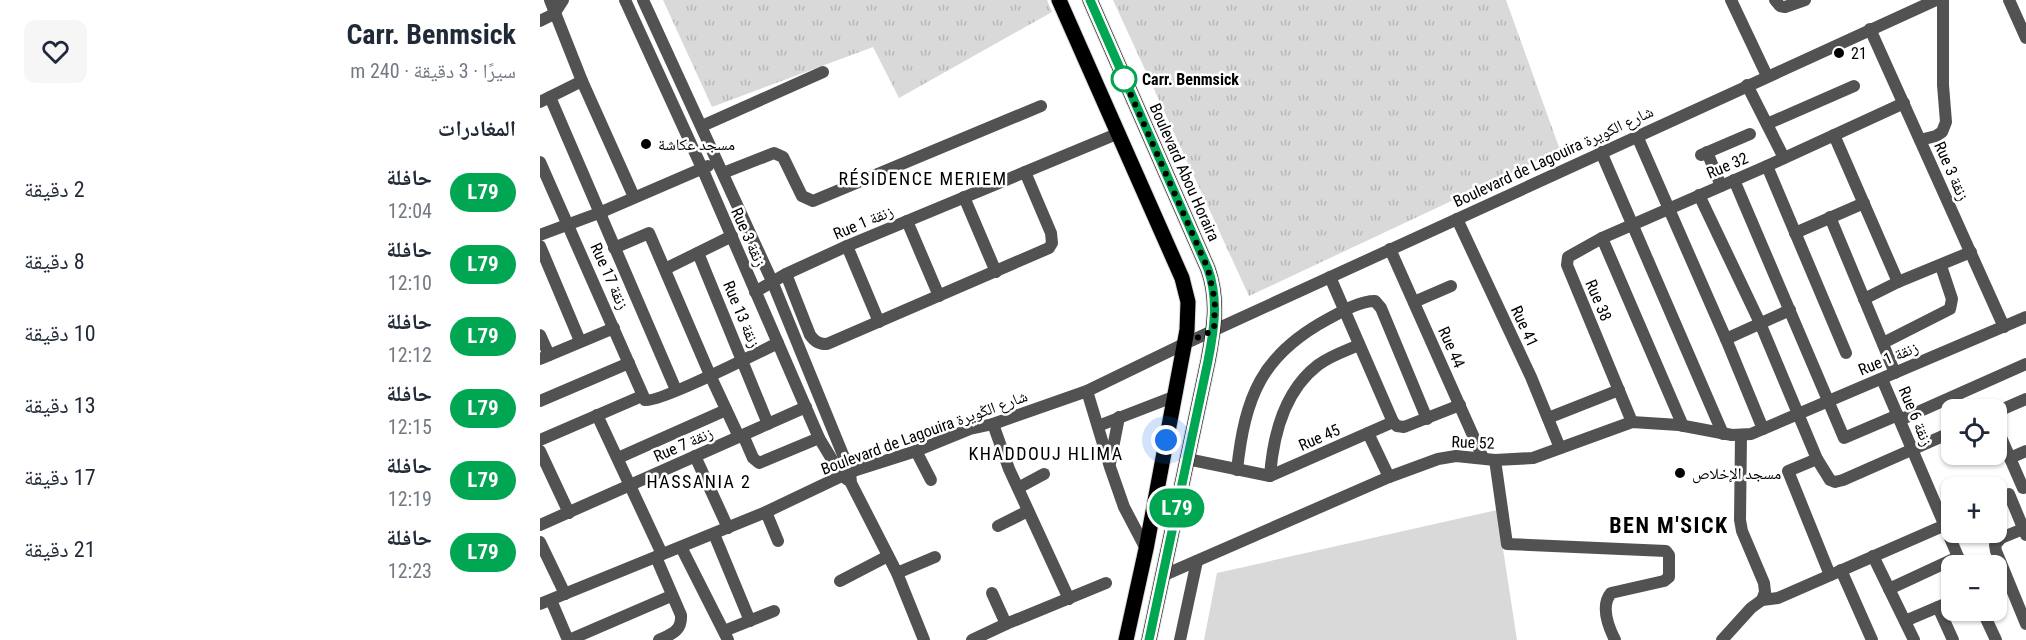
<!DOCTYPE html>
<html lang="ar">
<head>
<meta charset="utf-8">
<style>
	:root { --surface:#fff; --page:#f6f6f7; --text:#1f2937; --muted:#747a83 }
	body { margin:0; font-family:"Roboto Condensed","Noto Naskh Arabic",sans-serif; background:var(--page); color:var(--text); direction:rtl; height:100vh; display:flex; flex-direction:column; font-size:22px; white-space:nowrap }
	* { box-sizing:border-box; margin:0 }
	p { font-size:20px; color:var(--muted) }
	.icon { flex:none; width:33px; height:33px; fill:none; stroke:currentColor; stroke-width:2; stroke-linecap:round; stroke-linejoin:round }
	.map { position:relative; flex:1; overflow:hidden; direction:ltr }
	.drawer { display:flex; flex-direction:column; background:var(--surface); width:540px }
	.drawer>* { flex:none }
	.badge { padding:0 12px; border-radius:20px; font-size:21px; line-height:39px }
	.controls { position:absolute; left:1401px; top:399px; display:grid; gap:12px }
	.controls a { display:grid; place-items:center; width:66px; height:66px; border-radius:12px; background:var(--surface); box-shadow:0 2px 4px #0004; font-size:30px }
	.you { position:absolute; width:30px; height:30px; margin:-15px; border:4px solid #fff; border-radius:50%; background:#1a73e8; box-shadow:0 0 0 9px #1a73e833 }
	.map>.badge { position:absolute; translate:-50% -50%; box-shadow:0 0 0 3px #fff }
	h2 { padding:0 24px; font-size:22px; line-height:54px }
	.round { display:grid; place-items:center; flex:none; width:63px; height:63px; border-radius:12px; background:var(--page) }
	.head { display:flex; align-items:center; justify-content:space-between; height:102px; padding:0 24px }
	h1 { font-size:28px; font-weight:700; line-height:45px }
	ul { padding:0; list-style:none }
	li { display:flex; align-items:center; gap:18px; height:72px; padding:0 24px }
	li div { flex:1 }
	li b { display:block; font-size:22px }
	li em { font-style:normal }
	li .badge { min-width:66px; font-weight:700; text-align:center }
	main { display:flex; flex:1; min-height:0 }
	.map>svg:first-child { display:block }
</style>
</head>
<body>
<main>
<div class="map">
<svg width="1486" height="640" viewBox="0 0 1486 640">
	<defs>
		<pattern id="grass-tufts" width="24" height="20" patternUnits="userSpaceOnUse" patternTransform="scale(1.5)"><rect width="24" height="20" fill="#d9d9d9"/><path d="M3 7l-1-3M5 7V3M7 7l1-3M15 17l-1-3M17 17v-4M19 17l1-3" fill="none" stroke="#b8b8b8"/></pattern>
	</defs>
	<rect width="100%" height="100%" fill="#fff"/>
	<g fill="url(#grass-tufts)">
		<polygon points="123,0 507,0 512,12 359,98 333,47 172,107"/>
		<polygon points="573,0 966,0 1020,150 709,296"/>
	</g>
	<polygon fill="#d9d9d9" points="957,510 977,640 664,640 677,573"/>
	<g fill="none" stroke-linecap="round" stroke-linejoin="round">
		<defs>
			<g id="major">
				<polyline points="519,0 642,278 648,302 647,330 606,549 586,640"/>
				<path d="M550,0L668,269C679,300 674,329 668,361L609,640"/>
			</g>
		</defs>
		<use href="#major" stroke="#dbdbdb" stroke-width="17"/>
		<g stroke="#525252" stroke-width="12">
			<polyline points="10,0 42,81 94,197"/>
			<polyline points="85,0 162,168 279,438 302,476 308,480"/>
			<polyline points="103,0 232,281 310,472 311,483 357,573 384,640"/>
			<polyline points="1191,0 1227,76"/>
			<polyline points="1235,0 1240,6 1245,7 1265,0"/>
			<polyline points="1469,0 1486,38"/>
			<polyline points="0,21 14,14 23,0"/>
			<polyline points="1330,29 1464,327"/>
			<polyline points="1207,85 1244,158"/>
			<polyline points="10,97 136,390"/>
			<polyline points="0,102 42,81"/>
			<polyline points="1227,124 1314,86"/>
			<polyline points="162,126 283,72"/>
			<polyline points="1294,135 1358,282"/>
			<polyline points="1097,136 1186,339 1223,429"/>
			<polyline points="1380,140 1396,136 1402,132 1406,122 1403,85 1403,0"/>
			<polyline points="1061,152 1183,434"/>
			<polyline points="1167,152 1181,186"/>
			<polyline points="1161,155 1210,134"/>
			<path d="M0,162L105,400C117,404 219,352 238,343"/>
			<polyline points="1227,166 1306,353"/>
			<polyline points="183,173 234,153 243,157 262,196 273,201 501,106"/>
			<polyline points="1194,180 1304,438 1358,415"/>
			<polyline points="1159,195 1220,323 1277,459 1290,480 1295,482 1303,480 1412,432"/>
			<polyline points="424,197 456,272"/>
			<polyline points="1290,217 1355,373"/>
			<polyline points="917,219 991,377 1020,448"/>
			<polyline points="367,221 399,296"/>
			<polyline points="1255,233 1324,203"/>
			<polyline points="0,235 59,213 168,166"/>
			<polyline points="1062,238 1143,426"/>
			<polyline points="0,246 40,341"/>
			<polyline points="307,246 339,322"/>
			<polyline points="74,248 109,233 170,375 199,437"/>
			<polyline points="850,249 943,458"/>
			<polyline points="158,253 228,424"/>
			<polyline points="125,269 192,236"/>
			<path d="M246,274L270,335C275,342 279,344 287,344L509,248L512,243L511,233L485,172"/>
			<polyline points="790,277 853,422"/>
			<polyline points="215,292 246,274 307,246 579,133"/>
			<polyline points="1324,299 1358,282 1431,252"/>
			<polyline points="874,302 911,286"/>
			<polyline points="0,335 9,355"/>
			<polyline points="1186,339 1250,310"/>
			<polyline points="1343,343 1410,309 1412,299 1401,266"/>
			<polyline points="0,359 74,328"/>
			<polyline points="1342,379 1422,566"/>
			<polyline points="547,391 570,467 584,507 606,549"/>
			<polyline points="0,401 89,363"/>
			<polyline points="1456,412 1486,399"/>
			<polyline points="57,415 122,554"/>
			<polyline points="1008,418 1079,390"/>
			<polyline points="1360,420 1486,364"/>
			<polyline points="1092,422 1027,265 1028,257 1062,238 1227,166 1364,103"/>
			<polyline points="453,424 469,469 529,599"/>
			<polyline points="558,426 633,397"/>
			<polyline points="1456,426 1483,488"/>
			<polyline points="828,433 849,477"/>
			<polyline points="203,435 213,458 219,463 279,438"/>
			<polyline points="1201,435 1200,520 1202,531 1224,583 1225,592 1222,600"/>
			<polyline points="0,440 102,396"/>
			<polyline points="0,451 29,513"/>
			<polyline points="376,451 391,480"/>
			<polyline points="155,456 188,528"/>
			<polyline points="78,458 186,410"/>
			<polyline points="1470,458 1486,451"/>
			<polyline points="647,459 730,476 853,422 857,426 864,427 920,405"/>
			<polyline points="1277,459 1248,471 1290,575"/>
			<path d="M955,460L967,544L1126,551L1129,555V577L1124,581L1071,593C1060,606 1068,626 1075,640"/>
			<polyline points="570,463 579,417"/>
			<path d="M697,470C705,397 721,355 788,319C801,312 819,301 835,301L841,308L887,419"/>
			<path d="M730,476C733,436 744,391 778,365C790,356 805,351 819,345"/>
			<polyline points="478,488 504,474"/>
			<polyline points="1469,494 1486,535"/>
			<polyline points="226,512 238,541"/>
			<polyline points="0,525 266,407"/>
			<polyline points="458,526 488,511"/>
			<polyline points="1483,529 1461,538 1455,545 1456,551 1486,624"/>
			<polyline points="174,534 210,621"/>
			<polyline points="0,542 25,594"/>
			<polyline points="141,547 188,640"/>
			<polyline points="1333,556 1374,640"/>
			<path d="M116,557L141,615C142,631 132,634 119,640"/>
			<polyline points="1301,570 1332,640"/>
			<polyline points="357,573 395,557"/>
			<polyline points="622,576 849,477 898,459 916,456 955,460 993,458 1092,422 1139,425 1192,435 1211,434 1486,317"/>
			<polyline points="300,581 348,556"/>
			<polyline points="1349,589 1418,557"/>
			<polyline points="452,593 466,624"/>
			<polyline points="11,600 28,640"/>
			<polyline points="0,604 226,512 310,472 376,451 430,429 453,424 547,391 644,344 1396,0"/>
			<polyline points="1398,607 1413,640"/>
			<polyline points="1442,610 1456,640"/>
			<polyline points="1365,621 1412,601"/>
			<polyline points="184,631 234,611"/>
			<polyline points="29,640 131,596"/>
			<polyline points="432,640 466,624 566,583"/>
			<polyline points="640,640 657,561"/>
			<polyline points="1182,640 1211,608 1222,600 1238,598 1412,522"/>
		</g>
		<use href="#major" stroke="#000" stroke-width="15"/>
	</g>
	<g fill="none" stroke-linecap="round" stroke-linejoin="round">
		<defs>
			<path id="line" d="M550,0L668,269C679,300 674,330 668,361L609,640"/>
		</defs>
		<use href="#line" stroke="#fff" stroke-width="14"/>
		<use href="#line" stroke="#00a651" stroke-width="9"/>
		<polyline stroke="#000" stroke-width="6" stroke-dasharray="0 10.8" points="584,79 583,77 668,269 675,301 674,330 644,344 626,440"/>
	</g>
	<g fill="#000" stroke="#fff" stroke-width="2">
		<circle cx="1299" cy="53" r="6"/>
		<circle cx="106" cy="144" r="6"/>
		<circle cx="1140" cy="473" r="6"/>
	</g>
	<circle fill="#fff" stroke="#00a651" stroke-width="3" cx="584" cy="79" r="12"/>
	<g text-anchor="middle" stroke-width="5" stroke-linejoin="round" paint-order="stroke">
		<g font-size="16" fill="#000" stroke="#fff" text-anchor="start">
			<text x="1311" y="59">21</text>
			<text x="118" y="150">مسجد عكاشة</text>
			<text x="1152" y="479">مسجد الإخلاص</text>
		</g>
		<g font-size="16" font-weight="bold" fill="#000" stroke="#fff" text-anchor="start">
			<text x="602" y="85">Carr. Benmsick</text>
		</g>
		<g font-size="16" fill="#000" stroke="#fff">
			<text transform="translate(1013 156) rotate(-25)" y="6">Boulevard de Lagouira شارع الكويرة</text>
			<text transform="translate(1187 165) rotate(-23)" y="6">Rue 32</text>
			<text transform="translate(1412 171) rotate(66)" y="6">Rue 3 زنقة</text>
			<text transform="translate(645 172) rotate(66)" y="6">Boulevard Abou Horaira</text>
			<text transform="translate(323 222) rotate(-23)" y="6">Rue 1 زنقة</text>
			<text transform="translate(209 237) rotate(66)" y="6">Rue 3 زنقة</text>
			<text transform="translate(70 276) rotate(66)" y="6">Rue 17 زنقة</text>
			<text transform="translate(1059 300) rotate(67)" y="6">Rue 38</text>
			<text transform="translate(202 314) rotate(67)" y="6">Rue 13 زنقة</text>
			<text transform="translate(985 326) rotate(65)" y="6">Rue 41</text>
			<text transform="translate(912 347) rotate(66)" y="6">Rue 44</text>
			<text transform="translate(1348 358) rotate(-23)" y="6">Rue 1 زنقة</text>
			<text transform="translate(1376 416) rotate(67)" y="6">Rue 6 زنقة</text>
			<text transform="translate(384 432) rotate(-20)" y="6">Boulevard de Lagouira شارع الڭويرة</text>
			<text transform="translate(779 437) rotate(-24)" y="6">Rue 45</text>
			<text transform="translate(933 442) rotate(2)" y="6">Rue 52</text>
			<text transform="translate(143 444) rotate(-24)" y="6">Rue 7 زنقة</text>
		</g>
		<g font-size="18" letter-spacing="1.5" fill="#000" stroke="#fff">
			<text x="383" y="185">RÉSIDENCE MERIEM</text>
			<text x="506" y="460">KHADDOUJ HLIMA</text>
			<text x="159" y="488">HASSANIA 2</text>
		</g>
		<g font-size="22" font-weight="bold" letter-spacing="1.5" fill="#000" stroke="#fff">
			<text x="1129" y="533">BEN M'SICK</text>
		</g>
	</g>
</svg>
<div class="controls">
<a><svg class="icon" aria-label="locate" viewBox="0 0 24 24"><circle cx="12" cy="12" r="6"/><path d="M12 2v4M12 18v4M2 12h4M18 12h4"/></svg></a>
<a>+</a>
<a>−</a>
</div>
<div class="you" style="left:626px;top:440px"></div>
<b class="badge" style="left:637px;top:508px;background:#00a651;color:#fff">L79</b>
</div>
<section class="drawer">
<div class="head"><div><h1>Carr. Benmsick</h1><p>سيرًا · 3 دقيقة · 240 m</p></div><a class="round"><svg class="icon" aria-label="heart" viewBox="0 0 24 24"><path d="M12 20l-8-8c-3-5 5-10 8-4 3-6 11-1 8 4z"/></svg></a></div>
<h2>المغادرات</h2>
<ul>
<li><span class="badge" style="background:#00a651;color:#fff">L79</span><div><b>حافلة</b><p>12:04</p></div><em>2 دقيقة</em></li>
<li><span class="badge" style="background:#00a651;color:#fff">L79</span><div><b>حافلة</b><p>12:10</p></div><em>8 دقيقة</em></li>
<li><span class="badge" style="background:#00a651;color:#fff">L79</span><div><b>حافلة</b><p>12:12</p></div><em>10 دقيقة</em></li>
<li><span class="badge" style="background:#00a651;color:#fff">L79</span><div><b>حافلة</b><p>12:15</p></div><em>13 دقيقة</em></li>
<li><span class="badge" style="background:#00a651;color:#fff">L79</span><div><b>حافلة</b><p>12:19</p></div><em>17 دقيقة</em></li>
<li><span class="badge" style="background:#00a651;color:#fff">L79</span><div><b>حافلة</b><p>12:23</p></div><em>21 دقيقة</em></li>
</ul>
</section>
</main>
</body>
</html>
